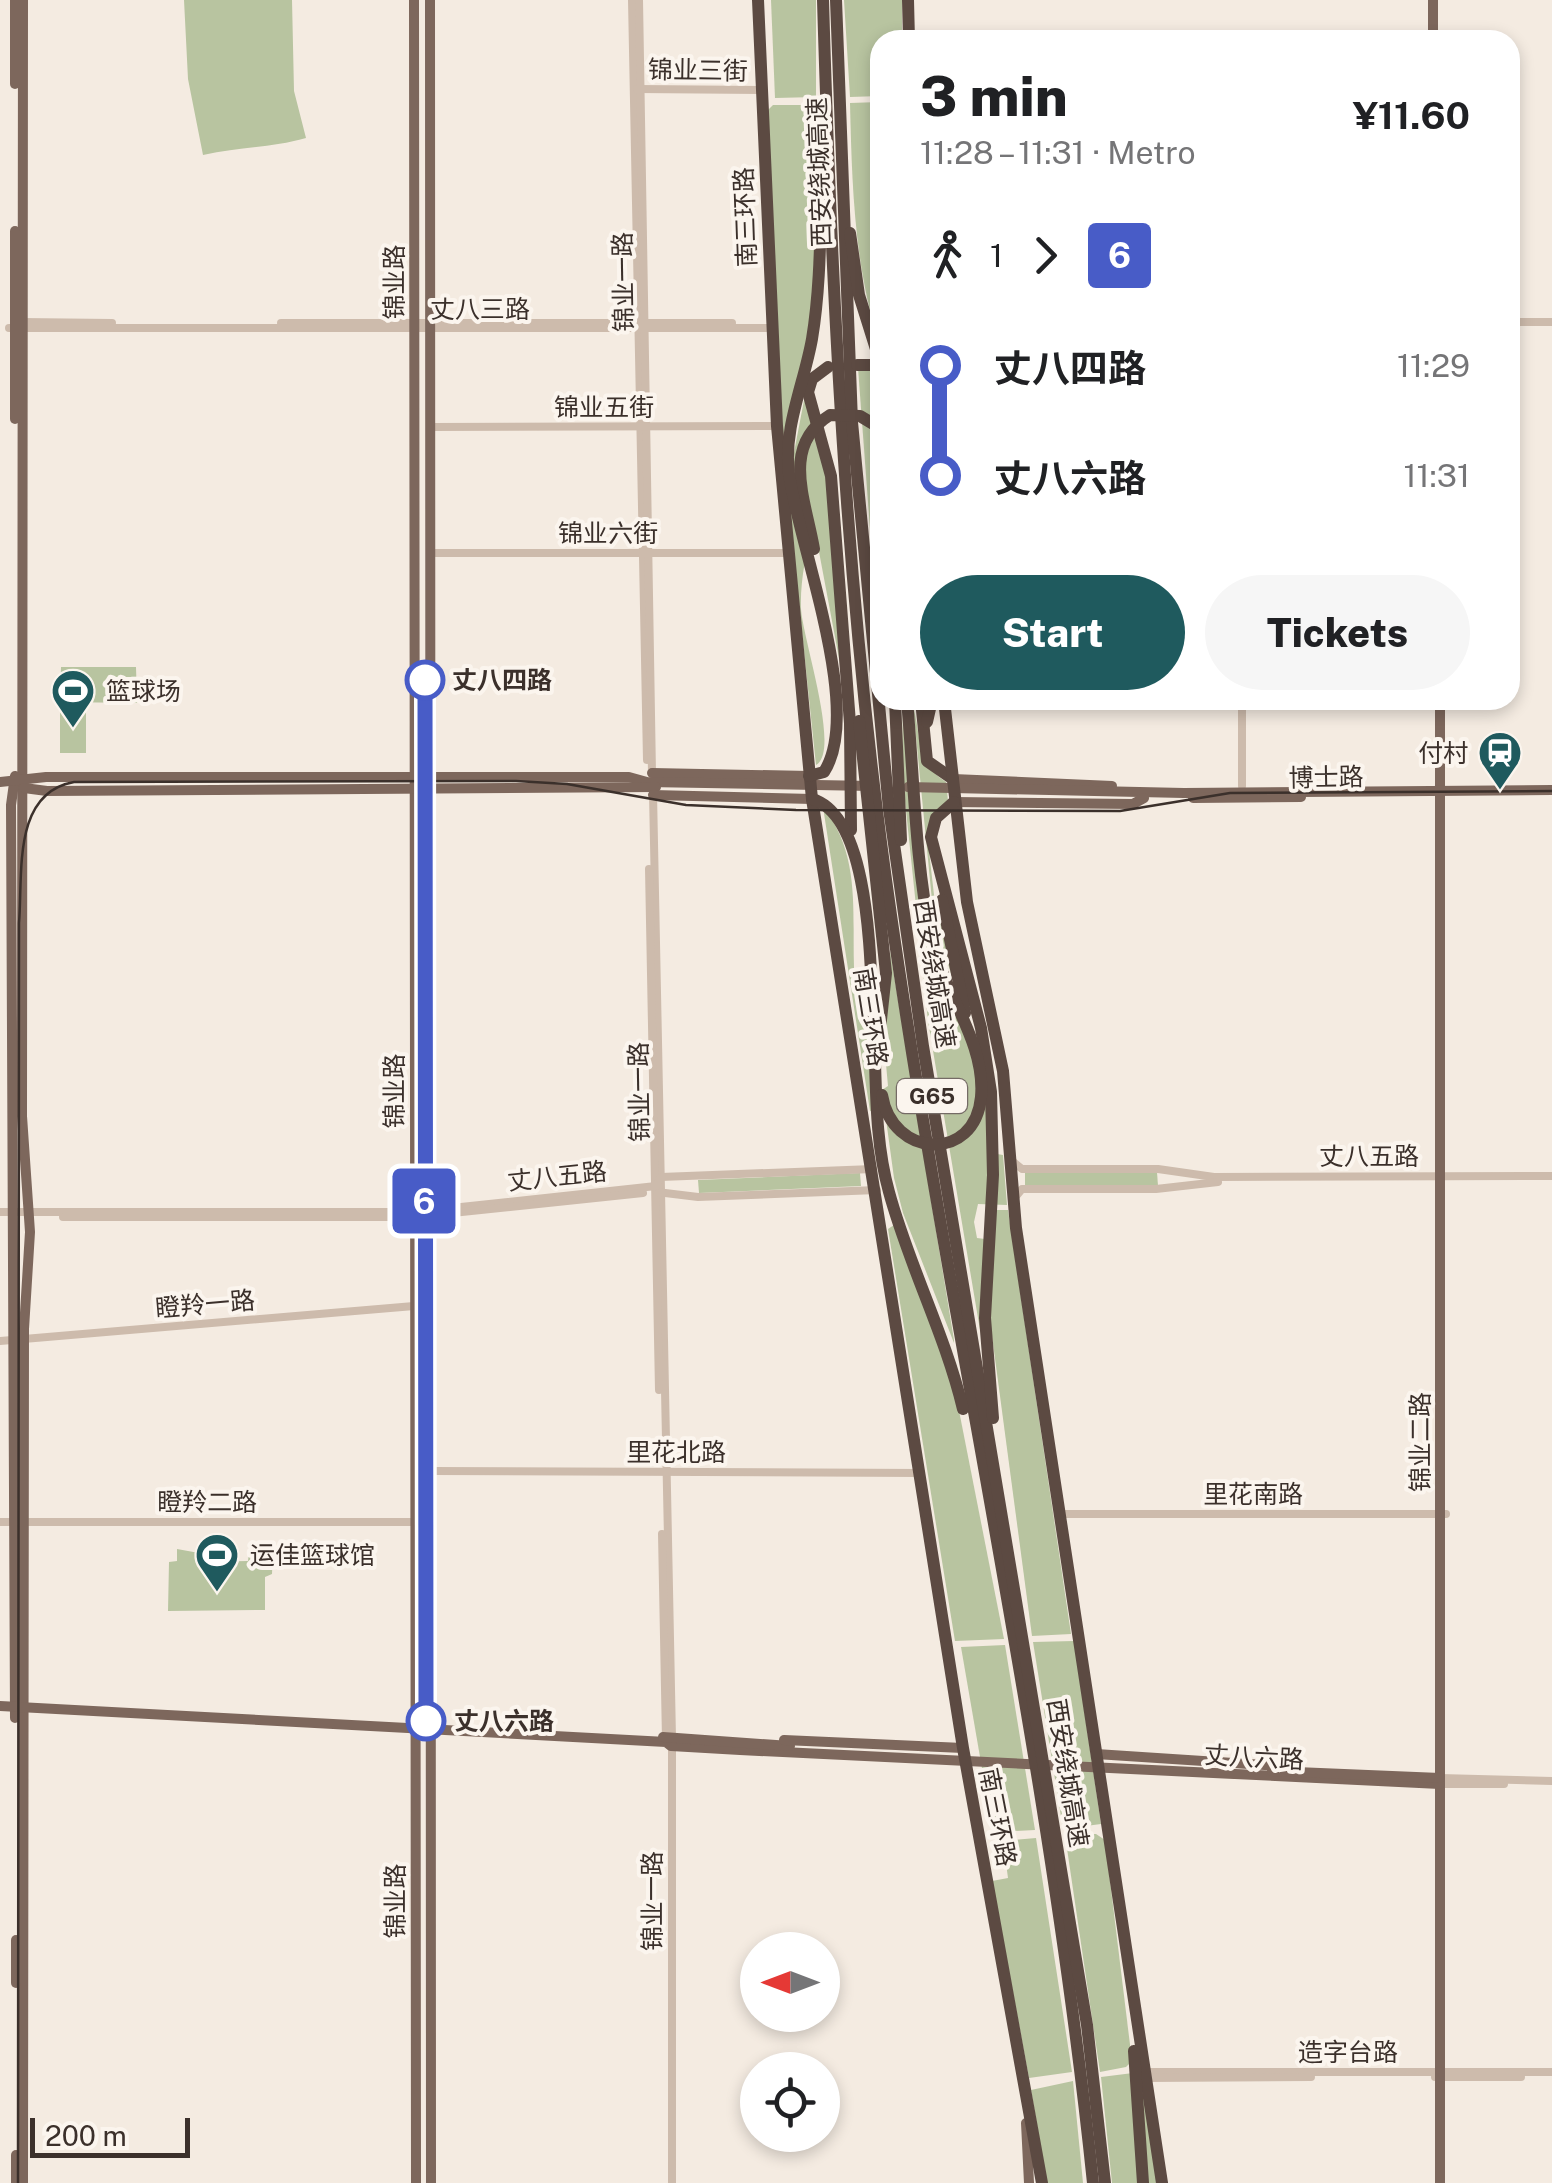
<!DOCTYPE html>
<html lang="en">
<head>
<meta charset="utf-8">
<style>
	:root { --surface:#fff; --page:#f6f6f6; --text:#202124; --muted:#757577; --accent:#1f5a5e }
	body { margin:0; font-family:"Public Sans","Noto Sans SC",sans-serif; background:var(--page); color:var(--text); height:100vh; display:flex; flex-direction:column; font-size:38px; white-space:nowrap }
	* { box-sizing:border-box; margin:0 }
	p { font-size:32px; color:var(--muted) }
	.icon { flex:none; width:55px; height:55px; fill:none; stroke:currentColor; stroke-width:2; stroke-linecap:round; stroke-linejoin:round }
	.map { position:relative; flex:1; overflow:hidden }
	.drawer { position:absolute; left:870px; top:30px; width:650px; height:680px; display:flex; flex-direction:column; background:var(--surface); border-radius:30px; box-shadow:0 5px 15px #0003 }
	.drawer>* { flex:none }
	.badge { padding:0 20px; border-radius:8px; font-size:35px; line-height:65px }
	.needle { width:65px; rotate:270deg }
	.controls { position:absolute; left:740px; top:1932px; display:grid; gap:20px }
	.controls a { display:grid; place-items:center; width:100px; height:100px; border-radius:50%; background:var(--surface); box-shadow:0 5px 15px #0003; font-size:50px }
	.scale { position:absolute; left:30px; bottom:25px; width:160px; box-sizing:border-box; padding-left:10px; border:5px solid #3b302b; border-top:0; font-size:28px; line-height:35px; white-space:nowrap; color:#3b302b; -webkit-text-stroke:8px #fbf5ee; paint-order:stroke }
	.map>.badge { position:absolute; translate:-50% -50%; box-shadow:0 0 0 5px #fff }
	.legs { display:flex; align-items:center; gap:15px; height:110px; padding:0 50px; font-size:32px }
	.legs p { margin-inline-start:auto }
	.head { display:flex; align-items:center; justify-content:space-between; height:170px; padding:0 50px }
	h1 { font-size:55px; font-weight:800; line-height:75px }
	.button { display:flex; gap:20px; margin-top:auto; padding:20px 50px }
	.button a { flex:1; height:115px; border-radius:60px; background:var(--accent); color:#fff; font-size:40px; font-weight:800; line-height:115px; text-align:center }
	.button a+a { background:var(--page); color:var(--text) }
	ul { padding:0 50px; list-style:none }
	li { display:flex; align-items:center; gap:35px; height:110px; font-size:38px }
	li i { display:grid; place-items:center; width:15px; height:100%; margin:0 12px; background:currentColor }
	li i::after { content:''; width:25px; height:25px; margin:-12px; border:8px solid; border-radius:50%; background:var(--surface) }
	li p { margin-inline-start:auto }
	li:first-child i { background:linear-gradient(#0000 50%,currentColor 0) }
	li:last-child i { background:linear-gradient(currentColor 50%,#0000 0) }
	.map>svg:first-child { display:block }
</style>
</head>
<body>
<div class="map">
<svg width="1552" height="2183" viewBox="0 0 1552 2183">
	<rect width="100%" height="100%" fill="#f4ebe1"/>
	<g fill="#b8c4a0">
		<path d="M184,0H292L294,91L306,138C271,148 239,147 203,155L188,79Z"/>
		<polygon points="771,0 816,0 816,97 775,98"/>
		<polygon points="844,0 902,0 902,40 880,40 880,96 850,97"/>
		<path d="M880,102V345C854,266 852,186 850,103Z"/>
		<polygon points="773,105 814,105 817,207 811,317 784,461 768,110"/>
		<polygon points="858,368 879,368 880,372 880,663"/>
		<path d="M805,395L827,467L841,669L814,525C806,552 800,581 801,609C803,640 841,752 816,765L787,489Z"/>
		<polygon points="61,667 136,667 137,703 60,702"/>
		<polygon points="903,700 928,936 986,1065 991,1153 1003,1155 1007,1205 978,1204 974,1222 977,1238 985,1239 980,1330 928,1021 902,772"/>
		<rect x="60" y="705" width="26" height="48"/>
		<path d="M913,706C922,739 915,762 946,782L948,801L928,842L934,895L958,995L934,921Z"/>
		<path d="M823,807C867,862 848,930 856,994C858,1010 865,1024 868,1039C873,1062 873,1087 875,1110L870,1111Z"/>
		<polygon points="890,951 954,1340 954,1343 903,1213 894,1178 882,1090 888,1086 884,1042"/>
		<polygon points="1025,1172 1157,1172 1158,1186 1025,1185"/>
		<polygon points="860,1173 861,1186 699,1193 698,1180"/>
		<polygon points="995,1210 1008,1210 1071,1634 1032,1636 988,1306"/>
		<polygon points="894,1225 951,1370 1004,1639 955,1641 888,1229"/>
		<polygon points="177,1549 199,1553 199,1562 248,1561 249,1552 273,1549 272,1574 265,1577 265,1610 168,1611 169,1562 177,1561"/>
		<polygon points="1074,1641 1101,1824 1063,1829 1033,1642"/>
		<polygon points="1005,1645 1035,1830 993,1832 961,1647"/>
		<polygon points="1096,1834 1105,1840 1132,2061 1126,2067 1100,2072 1065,1835"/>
		<polygon points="1036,1838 1072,2072 1029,2078 992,1881 1008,1878 1003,1841"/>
		<polygon points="1141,2072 1157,2183 1112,2183 1101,2077"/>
		<polygon points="1073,2081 1083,2183 1047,2183 1031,2090"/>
	</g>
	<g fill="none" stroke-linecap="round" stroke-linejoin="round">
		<g stroke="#cdbbac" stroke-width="8">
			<polyline points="632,0 647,760"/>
			<polyline points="639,0 652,774"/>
			<polyline points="637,89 762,90"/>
			<polyline points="21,322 112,323"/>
			<polyline points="1510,322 1552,322"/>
			<polyline points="281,323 732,323"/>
			<polyline points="9,328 772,328"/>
			<polyline points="431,427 777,426"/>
			<polyline points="430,553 787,553"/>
			<polyline points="1242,700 1242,786"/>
			<polyline points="653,793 672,1738 672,2183"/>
			<polyline points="649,869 659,1390"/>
			<polyline points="1011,1160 1022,1169 1158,1169 1214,1177 1552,1176"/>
			<polyline points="657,1192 698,1197 877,1190"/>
			<polyline points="1013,1200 1022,1189 1156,1189 1218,1182"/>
			<polyline points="0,1212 414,1212 656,1186 661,1177 873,1169"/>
			<polyline points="63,1217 414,1217 643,1193"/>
			<polyline points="0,1341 414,1306"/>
			<polyline points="431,1471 921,1473"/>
			<polyline points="1060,1514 1446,1514"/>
			<polyline points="0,1522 414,1522"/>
			<polyline points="662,1534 666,1740"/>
			<polyline points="1440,1778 1552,1781"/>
			<polyline points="1440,1784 1504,1784"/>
			<polyline points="1145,2072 1552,2072"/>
			<polyline points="1435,2077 1521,2077"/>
			<polyline points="1145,2078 1311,2077"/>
		</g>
		<g stroke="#7d675c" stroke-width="10">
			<polyline points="23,0 22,1116 30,1232 24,1329 23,2183"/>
			<polyline points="414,0 416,2183"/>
			<polyline points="430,0 431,2183"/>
			<polyline points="1433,0 1433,40"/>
			<polyline points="15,84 15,0"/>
			<polyline points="15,419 15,231"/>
			<polyline points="1440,700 1440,2183"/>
			<polyline points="652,773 809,776"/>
			<polyline points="15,776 11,805 15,1718"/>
			<polyline points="953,779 1112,786"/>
			<polyline points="0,782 46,777 629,777 647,782 871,786"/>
			<polyline points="908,787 1184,793 1552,790"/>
			<polyline points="24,788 47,791 656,787"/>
			<polyline points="653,795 812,799"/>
			<polyline points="1193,798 1301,797"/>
			<polyline points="954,802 1133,804 1144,798"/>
			<polyline points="0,1706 666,1742 671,1746 740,1750 1440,1784"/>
			<polyline points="663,1737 790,1746"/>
			<polyline points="784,1740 963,1748"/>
			<polyline points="1096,1754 1278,1766"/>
			<polyline points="1272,1771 1440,1778"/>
			<polyline points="16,1983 16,1940"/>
			<polyline points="1026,2123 1029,2183"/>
			<polyline points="16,2155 16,2183"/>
		</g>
		<g stroke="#5c4a42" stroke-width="12">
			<polyline points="758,0 777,426 812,799 963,1748 1042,2183"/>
			<path d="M823,0C832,306 847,612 891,915C952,1338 1049,1758 1093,2183"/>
			<polyline points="836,0 852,422 889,809 923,1046 1087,2025 1105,2183"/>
			<polyline points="908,0 909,40"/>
			<polyline points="850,233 859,295 880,362"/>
			<polyline points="857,365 878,365"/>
			<polyline points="828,367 812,379 808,392 831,476 850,723 851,830"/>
			<path d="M814,549C806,501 780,446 830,415L860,416L880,428"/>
			<polyline points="895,700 901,840"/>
			<polyline points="921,700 927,761 953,779"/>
			<polyline points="944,700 967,902 1003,1071 1016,1228 1162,2183"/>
			<polyline points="859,721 886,973 880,1029"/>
			<polyline points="927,722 932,700"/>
			<path d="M809,776L824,772C864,710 799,547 789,474C783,428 804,384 812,339C819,297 820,253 821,210"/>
			<path d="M812,799C871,816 870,964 873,1016C877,1074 873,1135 889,1192C909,1266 945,1334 963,1409"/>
			<polyline points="954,802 936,818 931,837 981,1028 991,1092 993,1175 985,1318 993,1418"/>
			<polyline points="942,900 965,1013"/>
			<path d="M882,1095C892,1158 975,1163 981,1097C986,1041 942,991 931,937C915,861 914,778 907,700"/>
			<polyline points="1134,2051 1143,2183"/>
		</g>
		<path stroke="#3b302b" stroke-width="2.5" d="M18,2183L19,923C23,873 12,793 74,782L516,781L567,784L686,805L796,810L1120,811L1230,793L1552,791"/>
	</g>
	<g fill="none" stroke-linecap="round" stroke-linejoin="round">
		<defs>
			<polyline id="line-1" points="425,680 426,1721"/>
		</defs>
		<use href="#line-1" stroke="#fff" stroke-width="22"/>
		<use href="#line-1" stroke="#485cc7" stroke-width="15"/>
	</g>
	<defs>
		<symbol id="stadium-pin" viewBox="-11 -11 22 30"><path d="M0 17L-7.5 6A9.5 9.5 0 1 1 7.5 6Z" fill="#1f5a5e" stroke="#fbf5ee"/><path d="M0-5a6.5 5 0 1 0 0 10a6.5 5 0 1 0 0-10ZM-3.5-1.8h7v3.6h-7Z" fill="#fff"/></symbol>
		<symbol id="station-pin" viewBox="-11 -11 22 30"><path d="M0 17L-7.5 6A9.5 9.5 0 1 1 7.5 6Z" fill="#1f5a5e" stroke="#fbf5ee"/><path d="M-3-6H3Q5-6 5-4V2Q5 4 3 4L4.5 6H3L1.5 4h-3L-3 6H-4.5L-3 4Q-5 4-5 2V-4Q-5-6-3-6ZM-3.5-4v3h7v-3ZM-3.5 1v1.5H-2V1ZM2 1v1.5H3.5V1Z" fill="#fff"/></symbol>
	</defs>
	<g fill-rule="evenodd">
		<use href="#stadium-pin" x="48" y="666" width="50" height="68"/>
		<use href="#station-pin" x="1475" y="728" width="50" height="68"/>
		<use href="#stadium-pin" x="192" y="1530" width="50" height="68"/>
	</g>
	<g fill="#fff" stroke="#485cc7" stroke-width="5">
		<circle cx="425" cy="680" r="18"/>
		<circle cx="426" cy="1721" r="18"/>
	</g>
	<g text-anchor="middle" stroke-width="8" stroke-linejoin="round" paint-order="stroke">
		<rect fill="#fbf5ee" stroke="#756b66" stroke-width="2.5" x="897" y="1079" width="70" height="34" rx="8"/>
		<g font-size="22" font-weight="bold" fill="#3b302b">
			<text x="932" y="1104">G65</text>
		</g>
		<g font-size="25" fill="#3b302b" stroke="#fbf5ee">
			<text transform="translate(698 70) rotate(1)" y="9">锦业三街</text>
			<text transform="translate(819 172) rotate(-92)" y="9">西安绕城高速</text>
			<text transform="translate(745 217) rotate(-92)" y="9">南三环路</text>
			<text transform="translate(394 282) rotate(-90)" y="9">锦业路</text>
			<text transform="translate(623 282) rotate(-91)" y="9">锦业一路</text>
			<text x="480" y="318">丈八三路</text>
			<text x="604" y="416">锦业五街</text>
			<text x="608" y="542">锦业六街</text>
			<text transform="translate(1326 777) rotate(-1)" y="9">博士路</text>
			<text transform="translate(935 974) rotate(81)" y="9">西安绕城高速</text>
			<text transform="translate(871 1017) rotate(81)" y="9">南三环路</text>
			<text transform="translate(394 1091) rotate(-90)" y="9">锦业路</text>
			<text transform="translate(639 1092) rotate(-91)" y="9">锦业一路</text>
			<text x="1369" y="1165">丈八五路</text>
			<text transform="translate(557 1176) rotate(-6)" y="9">丈八五路</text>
			<text transform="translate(205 1304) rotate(-5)" y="9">瞪羚一路</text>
			<text transform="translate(1420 1442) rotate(-90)" y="9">锦业二路</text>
			<text x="676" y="1461">里花北路</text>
			<text x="1253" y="1503">里花南路</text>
			<text x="207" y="1511">瞪羚二路</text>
			<text transform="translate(1254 1757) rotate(3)" y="9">丈八六路</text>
			<text transform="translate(1068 1773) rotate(81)" y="9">西安绕城高速</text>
			<text transform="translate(998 1817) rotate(79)" y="9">南三环路</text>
			<text transform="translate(395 1901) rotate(-90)" y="9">锦业路</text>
			<text transform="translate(652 1901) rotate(-90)" y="9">锦业一路</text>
			<text x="1348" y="2061">造字台路</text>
		</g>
		<g font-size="25" font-weight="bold" fill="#3b302b" stroke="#fbf5ee" text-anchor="start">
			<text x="452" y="689">丈八四路</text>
			<text x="454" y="1730">丈八六路</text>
		</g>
		<g font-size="25" fill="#3b302b" stroke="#fbf5ee" text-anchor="start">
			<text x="106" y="700">篮球场</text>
			<text x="1468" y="762" text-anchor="end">付村</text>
			<text x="250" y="1564">运佳篮球馆</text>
		</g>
	</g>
</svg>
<div class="controls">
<a><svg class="needle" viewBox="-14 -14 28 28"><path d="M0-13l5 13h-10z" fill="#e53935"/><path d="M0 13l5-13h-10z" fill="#757577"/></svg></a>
<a><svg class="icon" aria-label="locate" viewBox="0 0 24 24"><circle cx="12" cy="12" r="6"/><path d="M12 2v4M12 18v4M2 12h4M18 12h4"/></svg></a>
</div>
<div class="scale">200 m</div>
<b class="badge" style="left:424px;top:1201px;background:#485cc7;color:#fff">6</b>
<section class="drawer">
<div class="head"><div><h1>3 min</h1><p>11:28 – 11:31 · Metro</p></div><b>¥11.60</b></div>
<div class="legs"><svg class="icon" aria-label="walk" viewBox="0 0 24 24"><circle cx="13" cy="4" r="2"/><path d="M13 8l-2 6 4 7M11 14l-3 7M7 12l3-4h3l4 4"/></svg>1<svg class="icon" aria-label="forward" viewBox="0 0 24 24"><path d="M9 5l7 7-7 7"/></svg><b class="badge" style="background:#485cc7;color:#fff">6</b></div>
<ul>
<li><i style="color:#485cc7"></i><b>丈八四路</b><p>11:29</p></li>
<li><i style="color:#485cc7"></i><b>丈八六路</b><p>11:31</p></li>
</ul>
<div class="button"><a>Start</a><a>Tickets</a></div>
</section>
</div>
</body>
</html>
